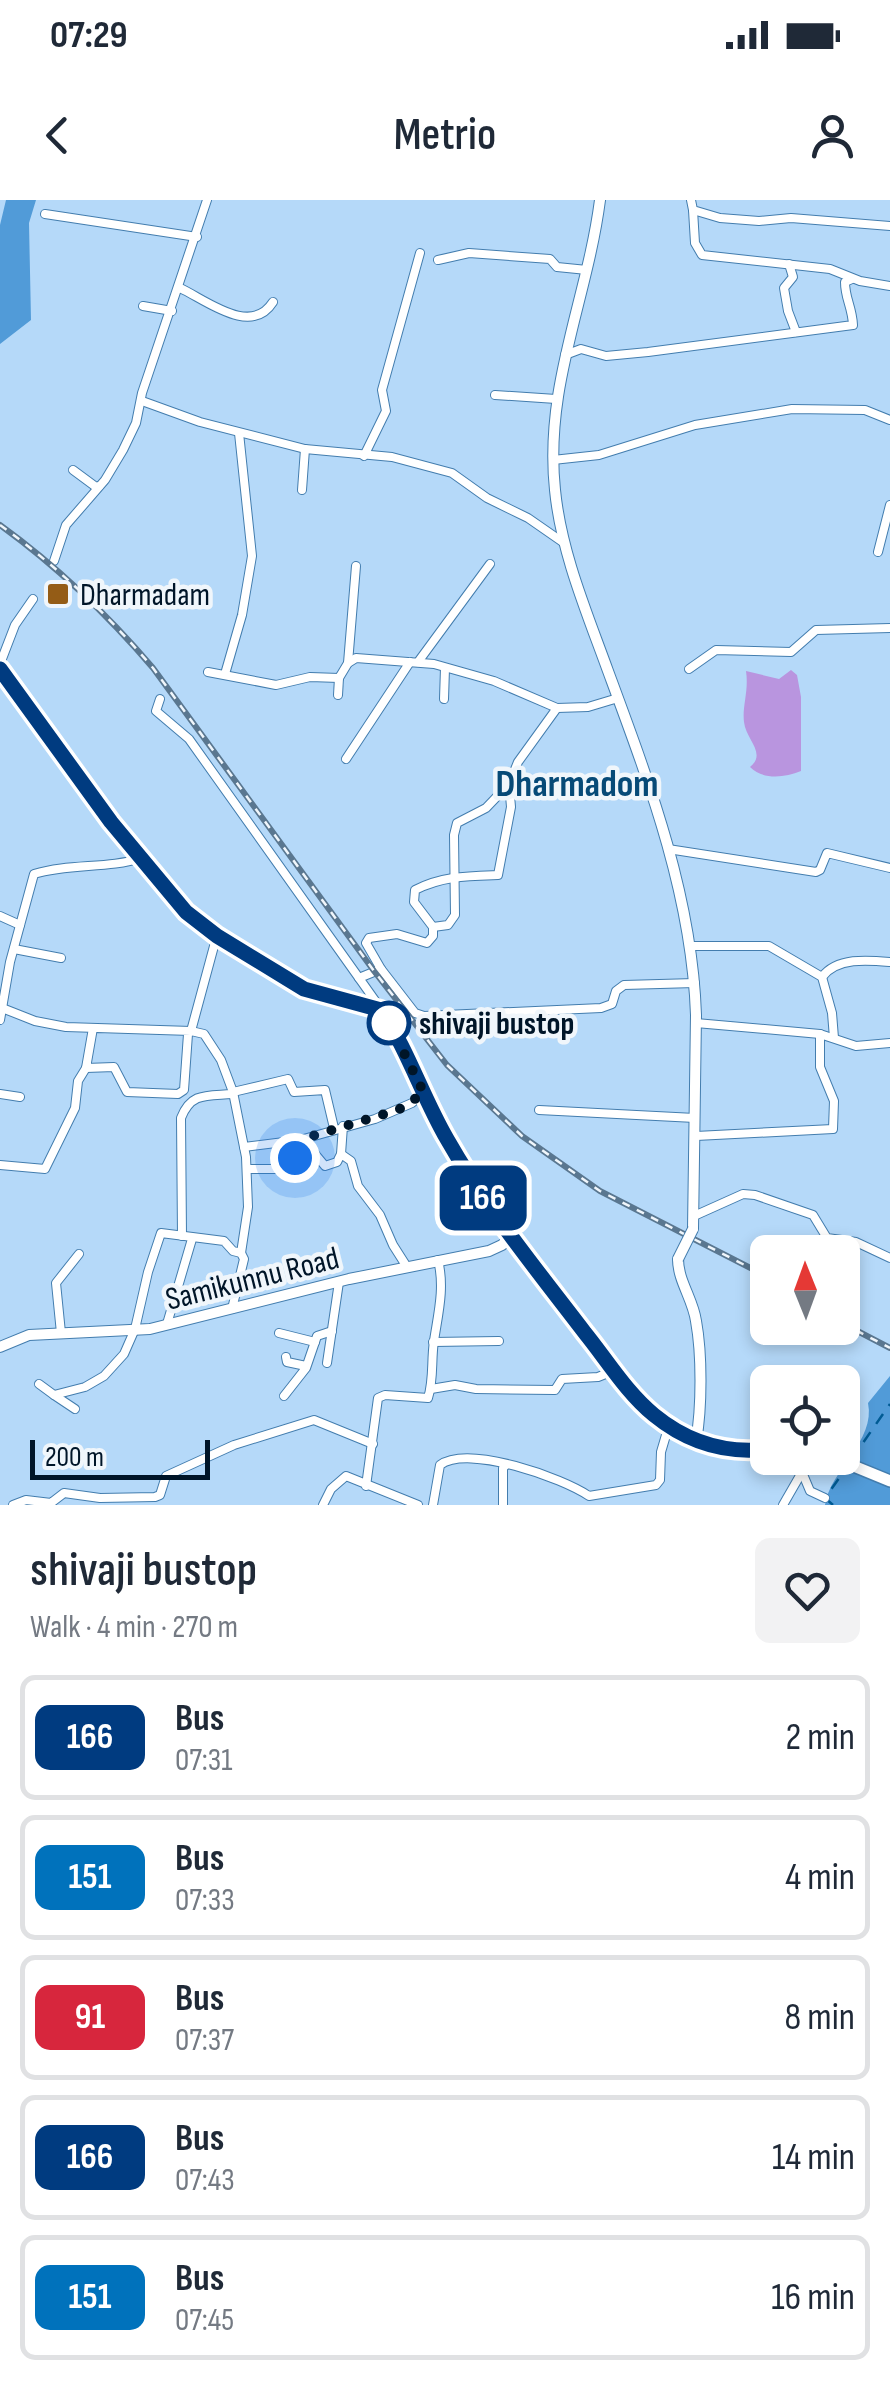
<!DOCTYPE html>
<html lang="en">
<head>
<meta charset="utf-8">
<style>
	:root { --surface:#fff; --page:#f2f2f3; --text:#1f2937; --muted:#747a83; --line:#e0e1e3 }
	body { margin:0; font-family:"Sofia Sans Condensed",sans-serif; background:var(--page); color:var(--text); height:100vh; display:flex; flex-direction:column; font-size:38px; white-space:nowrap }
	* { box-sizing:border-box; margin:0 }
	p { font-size:32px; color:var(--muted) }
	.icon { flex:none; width:55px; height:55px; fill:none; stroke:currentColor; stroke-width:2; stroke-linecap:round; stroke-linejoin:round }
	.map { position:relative; height:1305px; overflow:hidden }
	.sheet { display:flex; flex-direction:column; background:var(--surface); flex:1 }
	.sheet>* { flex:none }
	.badge { padding:0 20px; border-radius:15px; font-size:35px; line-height:65px }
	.needle { width:65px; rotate:359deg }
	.tools { position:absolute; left:750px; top:1035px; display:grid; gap:20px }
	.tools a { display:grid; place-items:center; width:110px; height:110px; border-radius:15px; background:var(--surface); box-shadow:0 5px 15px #0003; font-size:50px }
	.scale { position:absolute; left:30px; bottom:25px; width:180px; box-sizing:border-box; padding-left:10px; border:5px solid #001528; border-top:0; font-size:28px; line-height:35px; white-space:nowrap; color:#001528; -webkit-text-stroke:8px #f0f6fb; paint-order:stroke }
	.you { position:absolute; width:50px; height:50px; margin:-25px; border:8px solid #fff; border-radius:50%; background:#1a73e8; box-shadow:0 0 0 15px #1a73e833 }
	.map>.badge { position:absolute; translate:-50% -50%; box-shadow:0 0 0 5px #fff }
	.round { display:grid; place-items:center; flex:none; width:105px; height:105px; border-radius:15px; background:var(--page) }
	.summary { display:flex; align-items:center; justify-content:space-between; height:170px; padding:0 30px }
	h1 { font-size:48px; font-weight:600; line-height:75px }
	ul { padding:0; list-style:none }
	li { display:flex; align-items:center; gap:30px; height:125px; margin:0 20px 15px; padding:0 10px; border:5px solid var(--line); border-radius:15px }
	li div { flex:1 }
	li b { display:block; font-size:38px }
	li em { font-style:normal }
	li .badge { min-width:110px; font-weight:700; text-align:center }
	.status { display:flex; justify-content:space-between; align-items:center; height:70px; padding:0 50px; background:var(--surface); direction:ltr }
	.status svg { height:28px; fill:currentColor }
	header { display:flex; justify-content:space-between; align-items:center; height:130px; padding:0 30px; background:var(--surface); font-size:45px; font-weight:600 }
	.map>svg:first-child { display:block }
</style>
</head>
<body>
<div class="status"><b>07:29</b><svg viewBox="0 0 49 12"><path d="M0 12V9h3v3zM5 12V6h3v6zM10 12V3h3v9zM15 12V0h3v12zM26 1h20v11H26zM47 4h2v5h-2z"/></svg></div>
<header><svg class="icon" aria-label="back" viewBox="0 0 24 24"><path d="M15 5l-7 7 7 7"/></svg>Metrio<svg class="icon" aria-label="person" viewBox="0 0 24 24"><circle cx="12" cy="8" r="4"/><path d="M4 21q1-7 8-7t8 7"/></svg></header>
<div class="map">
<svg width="890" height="1305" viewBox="0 0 890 1305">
	<rect width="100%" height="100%" fill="#b5d9f9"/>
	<path fill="#b995df" d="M791,470L797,475L801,497V571C784,578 763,580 750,567C767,553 746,540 744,522C742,506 749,491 746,471L779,479Z"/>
	<g fill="#519bd8">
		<polygon points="6,0 36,0 29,23 31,120 0,144 0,25"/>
		<path d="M890,1176V1305H825C830,1270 876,1241 868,1203Z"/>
	</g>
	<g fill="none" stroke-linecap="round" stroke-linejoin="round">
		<g stroke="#005b94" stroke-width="2.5" stroke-dasharray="12 10" stroke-linecap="butt">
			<polyline points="851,1260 890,1204"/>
			<polyline points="833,1305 825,1298 847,1267"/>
		</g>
		<defs>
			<g id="street">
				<polyline points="691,0 693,10 720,18 759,21 791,18 890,26"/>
				<polyline points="693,10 695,43 702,55 830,69 860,81 890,86"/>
				<polyline points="45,14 197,37"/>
				<polyline points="438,60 469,53 550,59 557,67 587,70"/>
				<polyline points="789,64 793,77 784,88 788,111 796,132"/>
				<path d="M180,88C206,100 251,137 273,102"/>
				<polyline points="143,106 172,111"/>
				<path d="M565,155L581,149L606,156L648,152L853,125C852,106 845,99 845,82L852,79"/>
				<polyline points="495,195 556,199"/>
				<polyline points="142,201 200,222 305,249 392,257 452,273 487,298 528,318 564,343"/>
				<polyline points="364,256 386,211 382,190 420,53"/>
				<polyline points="553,260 599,255 695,225 792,209 865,210 890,220"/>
				<polyline points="73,270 96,287 99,286"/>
				<polyline points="302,290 305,249"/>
				<polyline points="878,352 890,305"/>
				<polyline points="54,361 66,325 105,280 123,250 136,223 142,193 207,0"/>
				<polyline points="418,462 490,364"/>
				<polyline points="348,463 356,366"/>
				<polyline points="0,464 15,425 33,399"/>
				<polyline points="689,469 716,450 791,452 816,430 890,428"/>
				<path d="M208,472L276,485L310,477L339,478L348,463L356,458L434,464L494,481L557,508L518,562L509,584L511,607L498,675C468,676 442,676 415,690L414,702L433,727V736L427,743L397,734L369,738L366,743L381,769"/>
				<polyline points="225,474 242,415 252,356 239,233"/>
				<polyline points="338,495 339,478"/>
				<polyline points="160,499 156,511 189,539 359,778"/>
				<polyline points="444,499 445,468"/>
				<polyline points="557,508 588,507 618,498"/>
				<polyline points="346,559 410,462"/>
				<polyline points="668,649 816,672 820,670 827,653 890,668"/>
				<polyline points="0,716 20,725"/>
				<polyline points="433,727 448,725 455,715 454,635 457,623 486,608 509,584"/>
				<polyline points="217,735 191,831 204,834 221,860 233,892 246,957 248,1007 241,1053"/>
				<polyline points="689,746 769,746 822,777 832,813 834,838"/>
				<polyline points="14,749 61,758"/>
				<path d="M822,777C837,757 868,760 890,762"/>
				<polyline points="2,808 35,821 66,827 191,831 188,834 184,890 178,894 127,892 114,867 86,868 93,828"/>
				<polyline points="381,809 359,778 381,769 415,813 424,816 601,808 612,804 616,791 624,785 695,783"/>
				<path d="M0,820L10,762L34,674C70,663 107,669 142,658"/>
				<polyline points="696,823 820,834 856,846 890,843"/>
				<polyline points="233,892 288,879 294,892 325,890 334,928"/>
				<polyline points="0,894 20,897"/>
				<polyline points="539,910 695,918"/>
				<polyline points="696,936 833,929 834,901 820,867 820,834"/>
				<polyline points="244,947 300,940 375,919 412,903 424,893"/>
				<polyline points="341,954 343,926"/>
				<polyline points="0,965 45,969 75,908 78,881 86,868"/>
				<polyline points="248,969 275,969 286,959 315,954 325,966 337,962 341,954 351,961 358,986 380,1015 393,1045 407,1067"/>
				<polyline points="694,1016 743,994 755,995 813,1015 827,1038 856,1042 890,1058"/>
				<path d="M182,1036L181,918C191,892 207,896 232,894"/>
				<polyline points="167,1124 192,1039"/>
				<polyline points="61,1133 56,1083 79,1054"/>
				<polyline points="279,1133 315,1142"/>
				<polyline points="433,1142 499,1141"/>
				<polyline points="286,1157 287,1162 306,1166"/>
				<polyline points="327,1163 339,1082"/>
				<polyline points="39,1184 54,1195 85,1187 104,1176 124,1154 135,1129 148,1072 161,1033 224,1041 233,1051 241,1053 244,1059 232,1109"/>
				<polyline points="431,1189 455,1185 476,1189 555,1190 562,1179 598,1177 613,1171"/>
				<polyline points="54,1195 75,1209"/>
				<polyline points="284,1196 306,1168 317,1136 332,1131"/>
				<polyline points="808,1258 802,1272 810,1291 825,1298"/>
				<path d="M366,1286L378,1198L385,1195L428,1198C434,1179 431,1160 434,1141C438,1114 445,1088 438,1060"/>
				<polyline points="13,1305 26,1300 51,1303 64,1293 100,1298 155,1297 160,1295 166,1276 234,1245 314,1220 373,1244"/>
				<polyline points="323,1305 331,1289 346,1276 418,1305"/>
				<path d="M433,1305L440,1265C468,1244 563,1278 589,1296L656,1285L660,1280L661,1252L669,1225"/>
				<polyline points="503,1305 503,1268 506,1265"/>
				<polyline points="783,1305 802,1272"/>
			</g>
			<g id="secondary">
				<path d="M600,0C587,100 544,186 555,290C561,352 587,413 608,471C649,582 692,695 696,815L693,1029"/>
				<path d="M678,1059C678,1081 693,1099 696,1121C702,1154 702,1207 696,1241"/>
				<polyline points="0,1147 29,1135 150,1129 349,1079 489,1051 502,1045 511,1036"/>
			</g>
			<g id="primary">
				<path d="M0,469L111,622L186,712L217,735L304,789L381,809C407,850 423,897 447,939C485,1006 534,1066 581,1126C604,1156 624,1191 654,1215C687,1242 726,1254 768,1249"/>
				<polyline points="834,1258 890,1281"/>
			</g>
		</defs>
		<use href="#street" stroke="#437dae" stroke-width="10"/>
		<use href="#secondary" stroke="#437dae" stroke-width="12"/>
		<use href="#primary" stroke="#437dae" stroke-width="14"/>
		<use href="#street" stroke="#fff" stroke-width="8"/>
		<use href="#secondary" stroke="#fff" stroke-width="10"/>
		<use href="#primary" stroke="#fff" stroke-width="11"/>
		<defs>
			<g id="rail">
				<path d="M0,325C58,367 107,414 153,468L374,771L447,865L522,936L600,991L768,1077"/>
				<polyline points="842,1123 890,1148"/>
			</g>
		</defs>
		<use href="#rail" stroke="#5a7790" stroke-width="6"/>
		<use href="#rail" stroke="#f0f6fb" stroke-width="2.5" stroke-dasharray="8" stroke-linecap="butt"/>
		<defs>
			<polyline id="secondary-bridge" points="678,1059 693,1029"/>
		</defs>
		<use href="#secondary-bridge" stroke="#437dae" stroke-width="12" stroke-linecap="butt"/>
		<use href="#secondary-bridge" stroke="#fff" stroke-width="10"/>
	</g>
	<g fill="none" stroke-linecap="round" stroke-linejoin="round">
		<defs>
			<path id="line" d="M0,469L111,622L186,712L217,736L304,789L381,810C408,850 423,898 447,939C486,1008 537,1070 585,1133C607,1160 626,1192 654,1215C687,1242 726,1254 768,1249"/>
		</defs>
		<use href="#line" stroke="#fff" stroke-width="22"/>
		<use href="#line" stroke="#003b80" stroke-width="15"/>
		<polyline stroke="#001528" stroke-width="10" stroke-dasharray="0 18" points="295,958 296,941 398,910 424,893 387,819 389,823"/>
	</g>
	<rect fill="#945c16" stroke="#f0f6fb" stroke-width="4" x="46" y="382" width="24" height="24" rx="5"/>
	<circle fill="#fff" stroke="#003b80" stroke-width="5" cx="389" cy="823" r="20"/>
	<g text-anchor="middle" stroke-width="9" stroke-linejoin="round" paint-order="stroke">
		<g font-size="32" fill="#001528" stroke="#f0f6fb" text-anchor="start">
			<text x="80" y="405">Dharmadam</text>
		</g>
		<g font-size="32" font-weight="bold" fill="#001528" stroke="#f0f6fb" text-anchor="start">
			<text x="419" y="834">shivaji bustop</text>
		</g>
		<g font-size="32" fill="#001528" stroke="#f0f6fb">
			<text transform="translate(252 1078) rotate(-14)" y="11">Samikunnu Road</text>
		</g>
		<g font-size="38" font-weight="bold" fill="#074a77" stroke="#f0f6fb">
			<text x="577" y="596">Dharmadom</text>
		</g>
	</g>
</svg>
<div class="tools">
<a><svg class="needle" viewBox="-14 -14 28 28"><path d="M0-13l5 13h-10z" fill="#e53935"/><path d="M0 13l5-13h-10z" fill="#747a83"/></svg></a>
<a><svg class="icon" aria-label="locate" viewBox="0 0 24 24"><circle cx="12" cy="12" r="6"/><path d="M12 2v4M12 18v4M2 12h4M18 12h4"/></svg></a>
</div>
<div class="scale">200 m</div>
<div class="you" style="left:295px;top:958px"></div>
<b class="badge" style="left:483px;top:998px;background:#003b80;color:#fff">166</b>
</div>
<section class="sheet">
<div class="summary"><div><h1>shivaji bustop</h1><p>Walk · 4 min · 270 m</p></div><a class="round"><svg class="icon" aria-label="heart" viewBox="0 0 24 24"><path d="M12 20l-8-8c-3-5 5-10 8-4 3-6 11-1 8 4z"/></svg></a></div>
<ul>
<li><span class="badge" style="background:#003b80;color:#fff">166</span><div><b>Bus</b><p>07:31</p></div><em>2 min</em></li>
<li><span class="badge" style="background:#0072bc;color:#fff">151</span><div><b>Bus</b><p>07:33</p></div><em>4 min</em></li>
<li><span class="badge" style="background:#d7263d;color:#fff">91</span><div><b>Bus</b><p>07:37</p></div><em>8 min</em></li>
<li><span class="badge" style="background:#003b80;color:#fff">166</span><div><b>Bus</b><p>07:43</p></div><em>14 min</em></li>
<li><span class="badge" style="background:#0072bc;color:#fff">151</span><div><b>Bus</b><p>07:45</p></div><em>16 min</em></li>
</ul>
</section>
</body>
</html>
